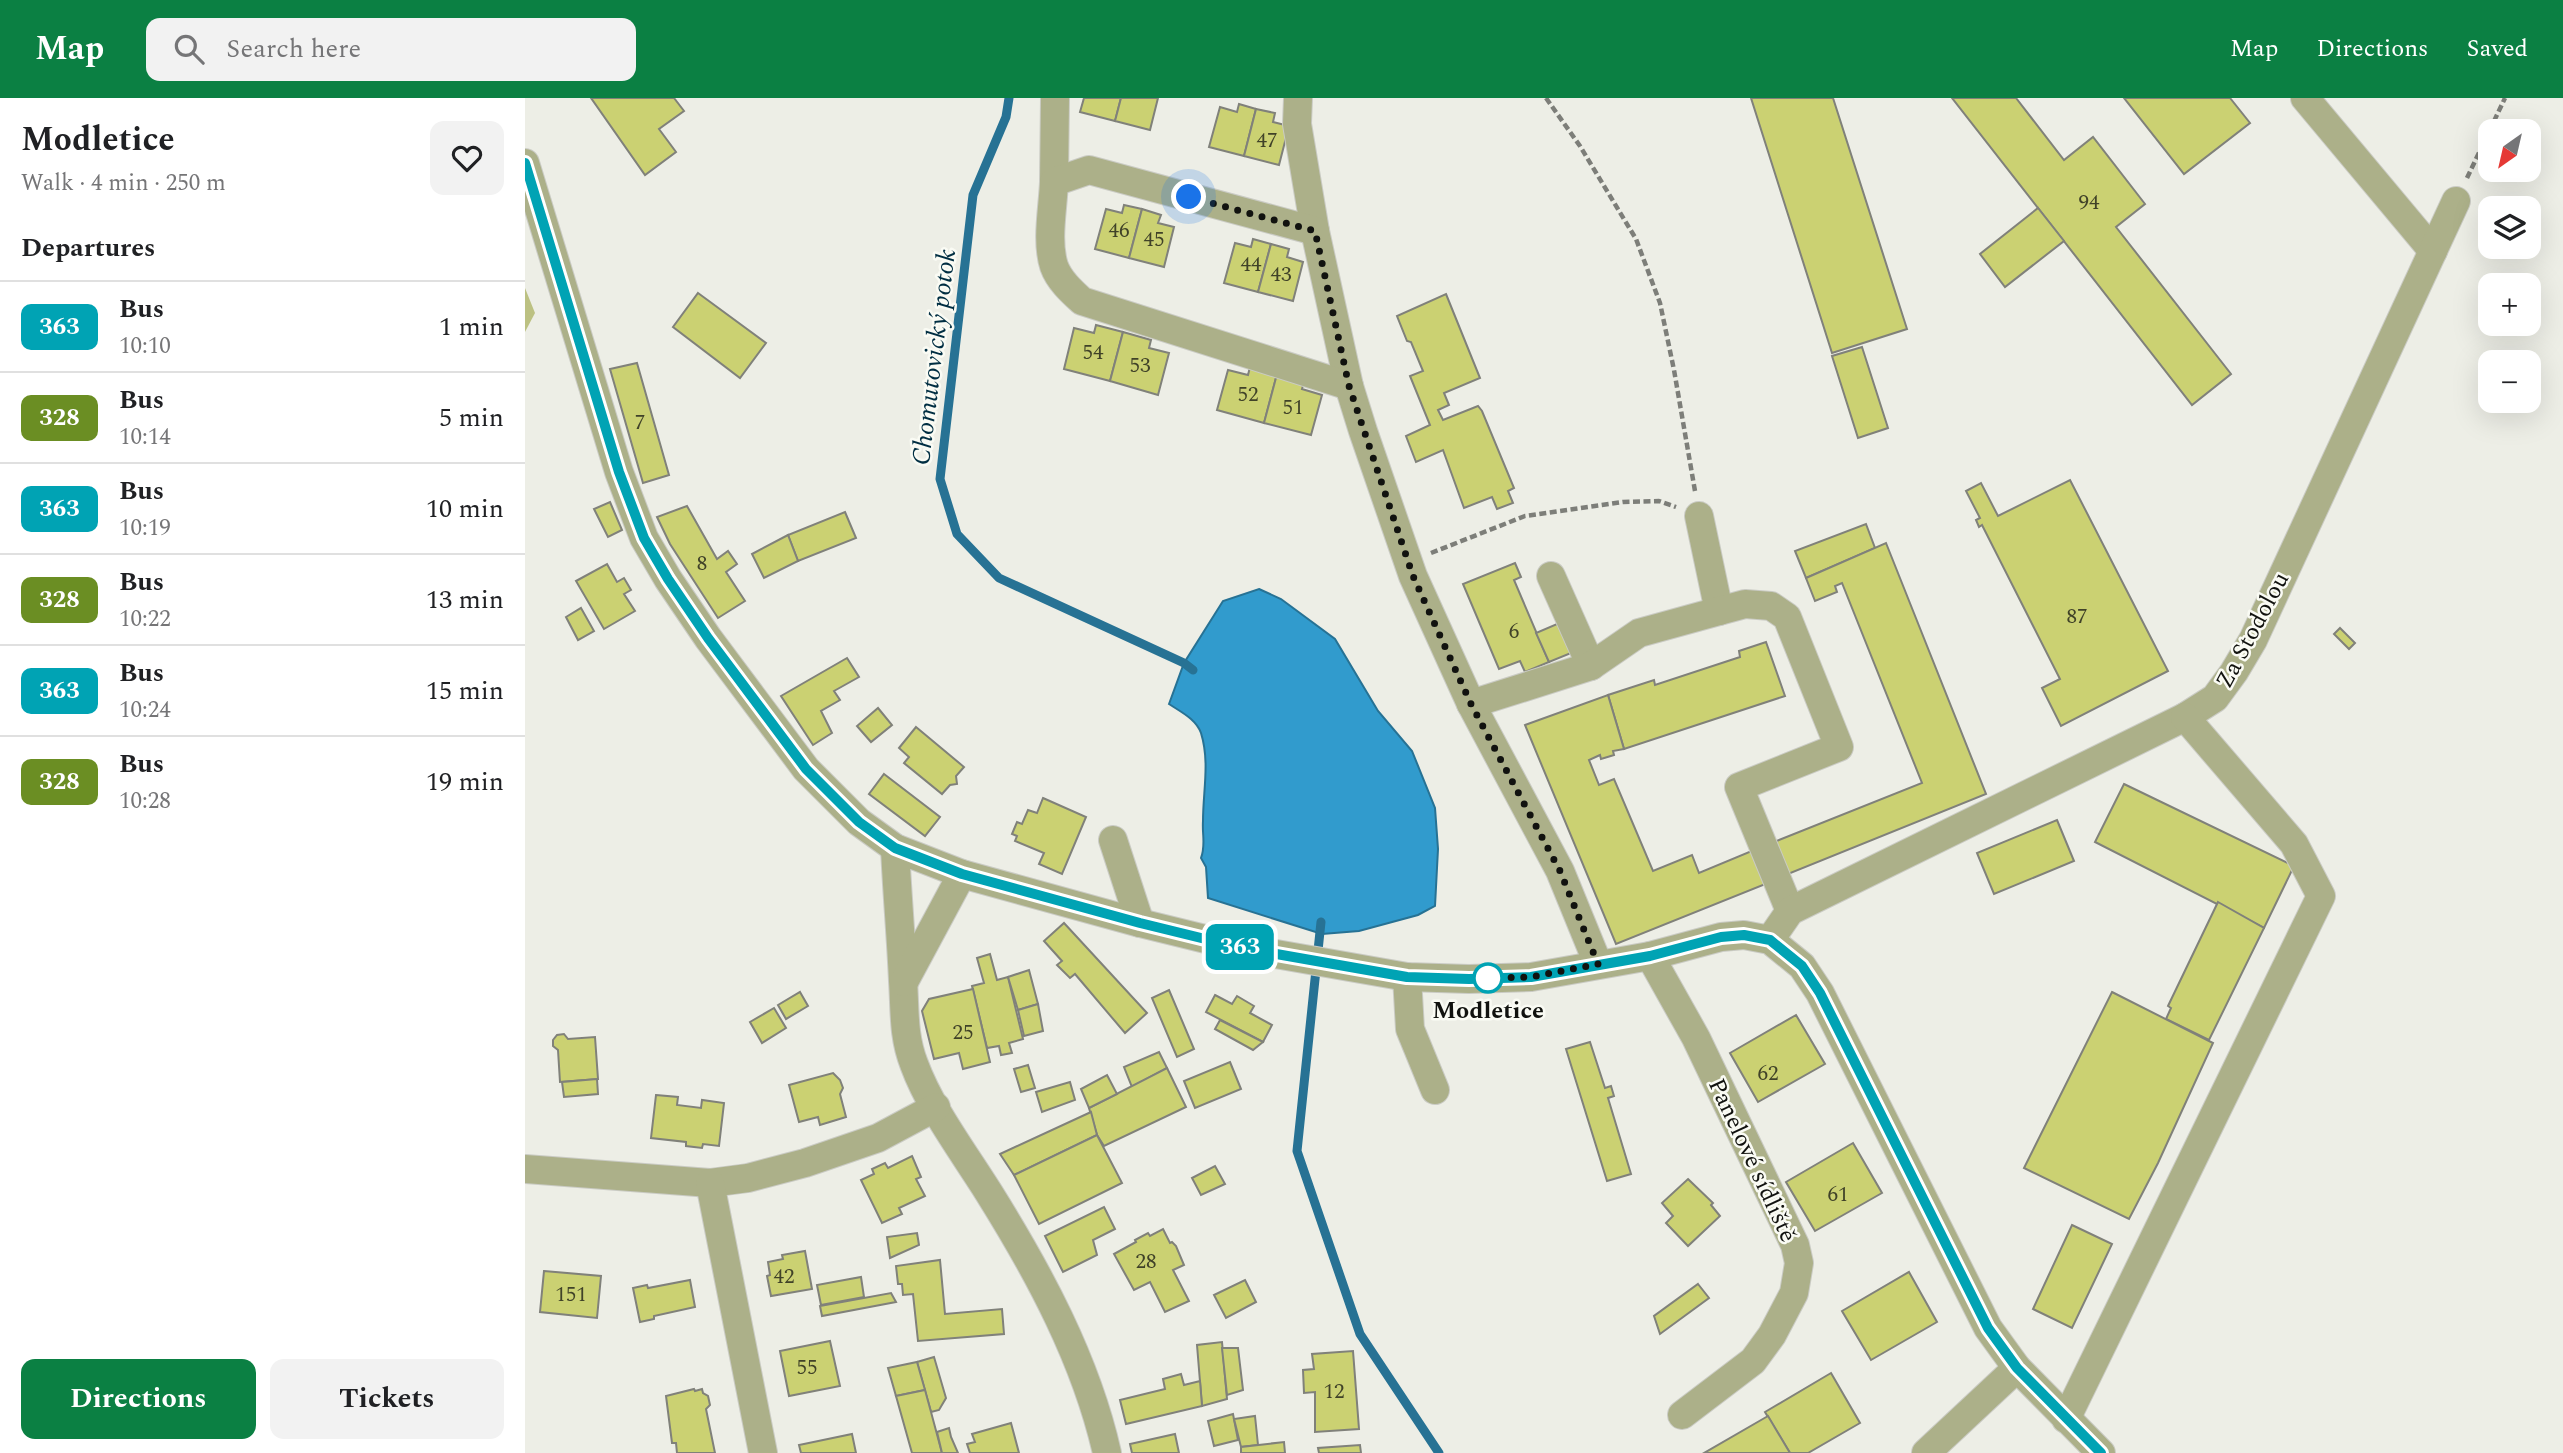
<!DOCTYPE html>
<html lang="en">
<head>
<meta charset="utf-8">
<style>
	:root { --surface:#fff; --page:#f2f2f2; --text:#202124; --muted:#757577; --line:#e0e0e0; --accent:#0b8043 }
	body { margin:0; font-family:Spectral,serif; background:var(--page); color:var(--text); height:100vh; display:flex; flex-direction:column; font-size:26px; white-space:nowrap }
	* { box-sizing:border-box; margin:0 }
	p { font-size:23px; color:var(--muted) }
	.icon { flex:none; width:38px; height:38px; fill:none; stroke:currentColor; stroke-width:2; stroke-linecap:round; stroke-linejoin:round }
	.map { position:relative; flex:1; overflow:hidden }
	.panel { display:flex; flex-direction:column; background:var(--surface); width:525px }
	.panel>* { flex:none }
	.badge { padding:0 14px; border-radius:10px; font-size:24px; line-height:46px }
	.needle { width:46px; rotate:214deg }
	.fabs { position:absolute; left:1953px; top:21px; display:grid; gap:14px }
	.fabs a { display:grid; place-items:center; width:63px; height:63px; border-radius:14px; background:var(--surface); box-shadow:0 7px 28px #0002; font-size:35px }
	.you { position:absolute; width:35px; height:35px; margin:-18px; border:5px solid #fff; border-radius:50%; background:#1a73e8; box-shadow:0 0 0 10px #1a73e833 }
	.map>.badge { position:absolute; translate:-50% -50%; box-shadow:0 0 0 4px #fff }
	h2 { padding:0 21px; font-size:26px; line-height:63px }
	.round { display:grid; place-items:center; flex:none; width:74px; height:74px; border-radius:14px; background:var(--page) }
	.overview { display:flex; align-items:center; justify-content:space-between; height:119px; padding:0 21px }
	h1 { font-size:33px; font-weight:700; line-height:52px }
	.primary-button { display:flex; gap:14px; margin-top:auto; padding:14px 21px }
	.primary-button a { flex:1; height:80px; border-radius:14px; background:var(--accent); color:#fff; font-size:28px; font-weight:700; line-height:80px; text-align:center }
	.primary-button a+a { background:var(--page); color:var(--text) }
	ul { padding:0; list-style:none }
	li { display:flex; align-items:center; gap:21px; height:91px; padding:0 21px; border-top:2px solid var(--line) }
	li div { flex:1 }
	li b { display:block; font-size:26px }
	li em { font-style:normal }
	li .badge { min-width:77px; font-weight:700; text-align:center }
	header { display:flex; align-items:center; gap:42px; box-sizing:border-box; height:98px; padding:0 35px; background:var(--accent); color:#fff }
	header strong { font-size:33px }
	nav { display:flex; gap:38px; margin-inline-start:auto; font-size:24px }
	.search { width:490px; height:63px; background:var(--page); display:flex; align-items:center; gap:18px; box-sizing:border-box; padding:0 24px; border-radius:14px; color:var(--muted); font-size:26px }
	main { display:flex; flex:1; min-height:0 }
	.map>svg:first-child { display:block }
</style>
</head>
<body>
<header>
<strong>Map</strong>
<div class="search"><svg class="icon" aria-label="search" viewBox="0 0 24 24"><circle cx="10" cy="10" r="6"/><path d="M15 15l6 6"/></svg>Search here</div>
<nav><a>Map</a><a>Directions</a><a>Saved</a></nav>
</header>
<main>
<section class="panel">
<div class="overview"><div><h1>Modletice</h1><p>Walk · 4 min · 250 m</p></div><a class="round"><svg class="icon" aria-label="heart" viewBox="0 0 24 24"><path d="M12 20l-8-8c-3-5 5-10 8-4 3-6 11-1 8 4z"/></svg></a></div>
<h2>Departures</h2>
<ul>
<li><span class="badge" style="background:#00a3b4;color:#fff">363</span><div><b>Bus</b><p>10:10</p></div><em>1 min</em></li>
<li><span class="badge" style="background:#6b8e23;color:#fff">328</span><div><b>Bus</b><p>10:14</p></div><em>5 min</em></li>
<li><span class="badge" style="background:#00a3b4;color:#fff">363</span><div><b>Bus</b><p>10:19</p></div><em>10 min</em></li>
<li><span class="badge" style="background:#6b8e23;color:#fff">328</span><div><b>Bus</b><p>10:22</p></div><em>13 min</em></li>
<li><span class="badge" style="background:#00a3b4;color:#fff">363</span><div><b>Bus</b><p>10:24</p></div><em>15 min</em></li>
<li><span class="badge" style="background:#6b8e23;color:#fff">328</span><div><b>Bus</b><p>10:28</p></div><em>19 min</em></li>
</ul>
<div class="primary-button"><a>Directions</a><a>Tickets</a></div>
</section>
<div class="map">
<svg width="2038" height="1355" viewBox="0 0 2038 1355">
	<rect width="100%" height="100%" fill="#edeee6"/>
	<polygon fill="#bcc182" points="0,190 10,215 0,234"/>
	<path fill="#319bcd" stroke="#277294" stroke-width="2" d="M734,491L756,501L810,541L853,613L887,653L910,710L913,751L910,808L893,817L834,833L797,836L683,800L681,769L676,760C681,747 677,737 678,723C678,693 685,664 676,635C671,621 656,614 644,606L659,565L698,503Z"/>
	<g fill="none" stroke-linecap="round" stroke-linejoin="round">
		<g stroke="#277294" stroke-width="9">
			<polyline points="484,0 481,19 448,97 415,381 432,436 474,480 659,565 668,572"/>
			<polyline points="796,824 772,1053 835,1236 914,1355"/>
		</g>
	</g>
	<g fill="#cbd172" stroke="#80817a" stroke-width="2">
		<polygon points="66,0 149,0 159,13 134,31 151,54 120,77"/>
		<polygon points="559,0 596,0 590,23 555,14"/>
		<polygon points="596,0 633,0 625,32 590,23"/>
		<polygon points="1226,0 1308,0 1382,231 1307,255"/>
		<polygon points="1427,0 1491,0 1539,62 1568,39 1620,106 1591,129 1706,276 1667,307"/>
		<polygon points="1599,0 1705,0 1725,25 1659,76"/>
		<polygon points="714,6 731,11 719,58 684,49 695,9 712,14"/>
		<polygon points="731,11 750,15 748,24 764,28 754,67 719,58"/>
		<polygon points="599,107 617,111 604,160 570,151 581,111 597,115"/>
		<polygon points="1513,110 1539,143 1480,189 1455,156"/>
		<polygon points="617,111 636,117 633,125 649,129 639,169 604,160"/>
		<polygon points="728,141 746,146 733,194 699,185 710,145 726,149"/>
		<polygon points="746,146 764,151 762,159 778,164 768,203 733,194"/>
		<polygon points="173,195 241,245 215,280 148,229"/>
		<polygon points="921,196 955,280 919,295 924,307 913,312 918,322 953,308 957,313 989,390 983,393 988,405 972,411 967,399 939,410 918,352 891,364 881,338 905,327 885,278 898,273 886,244 882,243 872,218"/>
		<polygon points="571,227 598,234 585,283 539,271 549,230 569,235"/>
		<polygon points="598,234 626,242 624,250 644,255 633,297 585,283"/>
		<polygon points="1337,249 1363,330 1333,340 1307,258"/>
		<polygon points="112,265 144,377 118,385 85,271"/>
		<polygon points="725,269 752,276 739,325 692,312 703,272 723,277"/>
		<polygon points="752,276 779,284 777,291 797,297 786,337 739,325"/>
		<polygon points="1545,382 1643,573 1536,628 1517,590 1535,581 1457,427 1454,429 1451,422 1455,420 1441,393 1456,385 1473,418"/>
		<polygon points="85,404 97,432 83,439 69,411"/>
		<polygon points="162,408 192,461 203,453 212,466 201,474 220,503 193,520 145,446 132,419"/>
		<polygon points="320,414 331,440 273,463 263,437"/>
		<polygon points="1341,426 1350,450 1281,480 1270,453"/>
		<polygon points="263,437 273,463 239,480 227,456"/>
		<polygon points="1361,445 1461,696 1263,776 1249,744 1397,685 1317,485 1310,488 1312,494 1290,503 1281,480"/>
		<polygon points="990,465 996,479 989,482 1024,564 1000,574 995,563 974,571 938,486"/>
		<polygon points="82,466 92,484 99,480 106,492 99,496 110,513 79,531 51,483"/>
		<polygon points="56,510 69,533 53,542 41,519"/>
		<polygon points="1039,523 1051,553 1024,564 1011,535"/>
		<polygon points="1815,530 1830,545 1824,551 1809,536"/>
		<polygon points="1241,544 1260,598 1099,651 1083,597 1129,582 1130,587 1215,559 1214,553"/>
		<polygon points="322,560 334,579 309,593 315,602 296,613 307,635 288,647 256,598"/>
		<polygon points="1083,597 1099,651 1088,653 1089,657 1076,661 1075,657 1064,662 1074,687 1089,681 1128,773 1167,757 1174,775 1229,752 1243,785 1091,846 1000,627"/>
		<polygon points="353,610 367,627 346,644 332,628"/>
		<polygon points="391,629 439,669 431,678 432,686 425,687 417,696 379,665 384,659 374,650"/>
		<polygon points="359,676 415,719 400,738 344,696"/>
		<polygon points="1599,686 1769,768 1739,830 1570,744"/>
		<polygon points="518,700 561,719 537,776 514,766 519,755 490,743 492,738 487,736 492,724 497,726 503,712 512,715"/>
		<polygon points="1532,722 1549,763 1469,796 1452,755"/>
		<polygon points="1693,804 1739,830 1684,942 1641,921 1646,910 1643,908"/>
		<polygon points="539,825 622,915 600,935 550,876 545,880 532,867 537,863 519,843"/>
		<polygon points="465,856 472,882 483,879 498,941 484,945 487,955 476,957 474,948 462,950 447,888 459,885 452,860"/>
		<polygon points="504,872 513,906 493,912 483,879"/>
		<polygon points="448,891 465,964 438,971 434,955 409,961 397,913 404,901"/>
		<polygon points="644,892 669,951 652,959 627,900"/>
		<polygon points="275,894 283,908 261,921 253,907"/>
		<polygon points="1587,894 1688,945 1633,1065 1604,1121 1499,1070"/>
		<polygon points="690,897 707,906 712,898 729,908 725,915 747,927 738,944 681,914"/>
		<polygon points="513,906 518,933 499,938 493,912"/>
		<polygon points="249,910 261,930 237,945 225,924"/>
		<polygon points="1271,917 1300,966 1233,1004 1205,955"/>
		<polygon points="695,922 738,944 728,952 690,931"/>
		<polygon points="39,936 43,941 70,939 73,981 35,984 33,952 28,948 28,942 32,937"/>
		<polygon points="1065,944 1080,990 1086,988 1089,998 1083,1000 1106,1076 1082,1083 1041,951"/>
		<polygon points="634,954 642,970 607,989 599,969"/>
		<polygon points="705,964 716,991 670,1010 659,983"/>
		<polygon points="503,967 510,990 496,994 489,971"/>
		<polygon points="642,970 661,1009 579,1048 572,1037 564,1010"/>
		<polygon points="308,975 315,982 318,990 315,996 321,1019 295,1027 293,1019 274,1024 264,987"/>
		<polygon points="582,977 592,996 564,1010 556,991"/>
		<polygon points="72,981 73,996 39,999 37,984"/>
		<polygon points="545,984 550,1002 517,1014 511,994"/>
		<polygon points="131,997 153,999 152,1007 176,1010 177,1002 199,1005 194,1048 178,1046 177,1050 161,1048 161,1044 126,1040"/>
		<polygon points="566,1014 572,1037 489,1077 475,1056"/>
		<polygon points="572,1037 597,1085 514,1126 489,1077"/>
		<polygon points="1328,1045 1357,1095 1290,1133 1261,1084"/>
		<polygon points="387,1058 396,1079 391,1081 400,1098 374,1110 377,1116 357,1125 336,1082 349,1076 347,1071 360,1065 363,1070"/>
		<polygon points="690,1068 700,1086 676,1097 667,1080"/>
		<polygon points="1163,1081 1188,1105 1186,1107 1195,1118 1163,1148 1141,1125 1148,1118 1137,1105"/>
		<polygon points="579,1109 590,1131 568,1142 572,1157 538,1174 520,1138"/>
		<polygon points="1547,1127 1587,1146 1547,1230 1508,1211"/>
		<polygon points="638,1131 645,1145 647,1144 651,1148 659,1167 648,1172 664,1203 640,1214 625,1184 609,1192 589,1156 611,1144 610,1142 623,1135 625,1138"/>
		<polygon points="392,1135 394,1147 365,1160 362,1139"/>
		<polygon points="280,1153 287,1191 246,1198 242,1178 245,1177 243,1164 258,1161 257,1157"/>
		<polygon points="415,1162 420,1216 477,1211 479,1236 393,1243 388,1196 378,1197 377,1186 373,1186 371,1168"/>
		<polygon points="19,1173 76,1178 72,1220 15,1214"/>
		<polygon points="1384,1174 1412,1224 1346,1262 1317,1213"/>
		<polygon points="336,1179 339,1199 296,1207 292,1187"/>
		<polygon points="165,1182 170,1209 129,1218 129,1221 115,1224 108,1190 122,1187 123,1190"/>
		<polygon points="720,1182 731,1204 701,1220 689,1197"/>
		<polygon points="1173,1186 1184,1200 1135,1236 1129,1218"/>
		<polygon points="366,1195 371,1204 297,1218 295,1208"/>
		<polygon points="305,1243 315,1288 264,1298 255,1253"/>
		<polygon points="697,1244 702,1301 677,1308 672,1247"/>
		<polygon points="697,1250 713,1250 718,1292 702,1297"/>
		<polygon points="828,1253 834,1331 790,1334 790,1294 779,1295 778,1272 789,1271 787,1256"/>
		<polygon points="409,1259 421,1300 414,1312 406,1314 392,1264"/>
		<polygon points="392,1264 400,1292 371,1298 363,1270"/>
		<polygon points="1306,1275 1335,1325 1283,1355 1265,1355 1240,1314"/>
		<polygon points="656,1276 659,1287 675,1283 677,1308 601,1326 595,1302 640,1291 638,1281"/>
		<polygon points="169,1291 170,1293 177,1291 178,1295 183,1298 185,1307 181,1311 190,1355 152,1355 151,1345 147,1345 141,1298"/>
		<polygon points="400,1292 406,1314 417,1355 387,1355 371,1298"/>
		<polygon points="708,1316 713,1342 689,1348 683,1323"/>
		<polygon points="730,1318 733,1347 716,1349 709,1321"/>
		<polygon points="1243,1318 1265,1355 1179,1355"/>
		<polygon points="486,1325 494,1355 445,1355 442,1346 450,1344 447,1336"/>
		<polygon points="424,1330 426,1339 433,1355 417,1355 412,1334"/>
		<polygon points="327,1336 331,1355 276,1355 274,1347"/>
		<polygon points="650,1336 654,1355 607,1355 605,1346"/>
		<polygon points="759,1344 760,1355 716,1355 716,1349"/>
		<polygon points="835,1347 836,1355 794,1355 793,1350"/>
	</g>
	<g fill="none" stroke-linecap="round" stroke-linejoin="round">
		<defs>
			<g id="minor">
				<polyline points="773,0 772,26 790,133 824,288 838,333 888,478 946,606 1035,773 1073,866"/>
				<polyline points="1780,0 1908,153"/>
				<polyline points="0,65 94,374 119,440 143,481 183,540 281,671 334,724 370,750 437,776 615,825 717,850 882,879 944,881 1006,879 1125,858 1196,839 1219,837 1245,842 1277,868 1295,895 1463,1230 1492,1270 1576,1355"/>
				<polyline points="529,84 530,0"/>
				<path d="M790,133L564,72L529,84C528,110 521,143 529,168C534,182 546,193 557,203L824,288"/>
				<polyline points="1174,418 1194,513"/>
				<polyline points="1026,478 1066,568"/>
				<polyline points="946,606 1066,568 1114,535 1194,513 1220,506 1246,508 1262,519 1314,649 1214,689 1265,813"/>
				<polyline points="588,742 615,825"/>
				<path d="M370,750C372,794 376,838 378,883C380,912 378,938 389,966C405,1010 439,1055 464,1095C514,1175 561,1262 582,1355"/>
				<polyline points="1245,842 1265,813 1660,619 1690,600 1709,574 1728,542 1931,103"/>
				<polyline points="1125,858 1171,940 1270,1147 1274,1165 1269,1195 1247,1237 1228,1263 1157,1317"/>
				<polyline points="882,879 885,931 910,992"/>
				<polyline points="379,884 437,776"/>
				<polyline points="0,1071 185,1085 223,1080 280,1065 353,1040 411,1009"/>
				<polyline points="185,1085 238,1355"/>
				<polyline points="1541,1321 1796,798 1769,746 1660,619"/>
				<polyline points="1401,1355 1492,1270"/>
			</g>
		</defs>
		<use href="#minor" stroke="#cacbc4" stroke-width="30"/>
		<g stroke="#7d7e79" stroke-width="4.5" stroke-dasharray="7 3.5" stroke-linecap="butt">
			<polyline points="1021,0 1055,48 1111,141 1135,205 1149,272 1170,393"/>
			<polyline points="1942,80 1980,0"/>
			<polyline points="906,455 1000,418 1098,404 1134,403 1151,409"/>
		</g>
		<use href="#minor" stroke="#acb089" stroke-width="28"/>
	</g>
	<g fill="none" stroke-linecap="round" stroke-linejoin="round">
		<defs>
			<polyline id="line" points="0,65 94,374 119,440 143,481 183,540 281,671 334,724 370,750 437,776 615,825 717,850 882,879 944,881 1006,879 1125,858 1196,839 1219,837 1245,842 1277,868 1295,895 1463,1230 1492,1270 1576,1355"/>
		</defs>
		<use href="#line" stroke="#fff" stroke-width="16"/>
		<use href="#line" stroke="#00a3b4" stroke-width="10"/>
		<polyline stroke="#11120f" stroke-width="7" stroke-dasharray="0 12.6" points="664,99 790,133 824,288 888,478 946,606 1035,773 1073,866 1006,879 963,880"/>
	</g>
	<circle fill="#fff" stroke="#00a3b4" stroke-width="3.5" cx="963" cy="880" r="14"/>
	<g text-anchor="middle" stroke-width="5" stroke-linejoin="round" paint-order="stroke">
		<g font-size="21" fill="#404228">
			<text x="742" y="49">47</text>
			<text x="1564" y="111">94</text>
			<text x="594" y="139">46</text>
			<text x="629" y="148">45</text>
			<text x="726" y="173">44</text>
			<text x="756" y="183">43</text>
			<text x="568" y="261">54</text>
			<text x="615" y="274">53</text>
			<text x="723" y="303">52</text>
			<text x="768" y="316">51</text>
			<text x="115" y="331">7</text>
			<text x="177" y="472">8</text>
			<text x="1552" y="525">87</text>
			<text x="989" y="540">6</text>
			<text x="438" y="941">25</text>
			<text x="1243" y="982">62</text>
			<text x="1313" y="1103">61</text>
			<text x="621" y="1170">28</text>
			<text x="259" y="1185">42</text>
			<text x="46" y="1203">151</text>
			<text x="282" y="1276">55</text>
			<text x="809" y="1300">12</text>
		</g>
		<g font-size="24" fill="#11120f" stroke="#fafbf4">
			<text transform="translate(1727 532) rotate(-62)" y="8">Za Stodolou</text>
			<text transform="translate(1228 1062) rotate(65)" y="8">Panelové sídliště</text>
		</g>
		<g font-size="24" font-weight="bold" fill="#11120f" stroke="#fafbf4">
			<text x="963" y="920">Modletice</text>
		</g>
		<g font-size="26" font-style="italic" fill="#002e42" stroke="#fafbf4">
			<text transform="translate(408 259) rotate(-83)" y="9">Chomutovický potok</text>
		</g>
	</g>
</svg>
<div class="fabs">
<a><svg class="needle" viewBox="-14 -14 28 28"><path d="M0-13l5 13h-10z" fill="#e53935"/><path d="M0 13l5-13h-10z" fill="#757577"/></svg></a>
<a><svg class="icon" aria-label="layers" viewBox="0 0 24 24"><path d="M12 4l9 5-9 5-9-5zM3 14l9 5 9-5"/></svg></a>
<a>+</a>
<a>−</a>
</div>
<div class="you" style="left:664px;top:99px"></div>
<b class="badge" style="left:715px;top:849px;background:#00a3b4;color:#fff">363</b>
</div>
</main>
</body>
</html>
